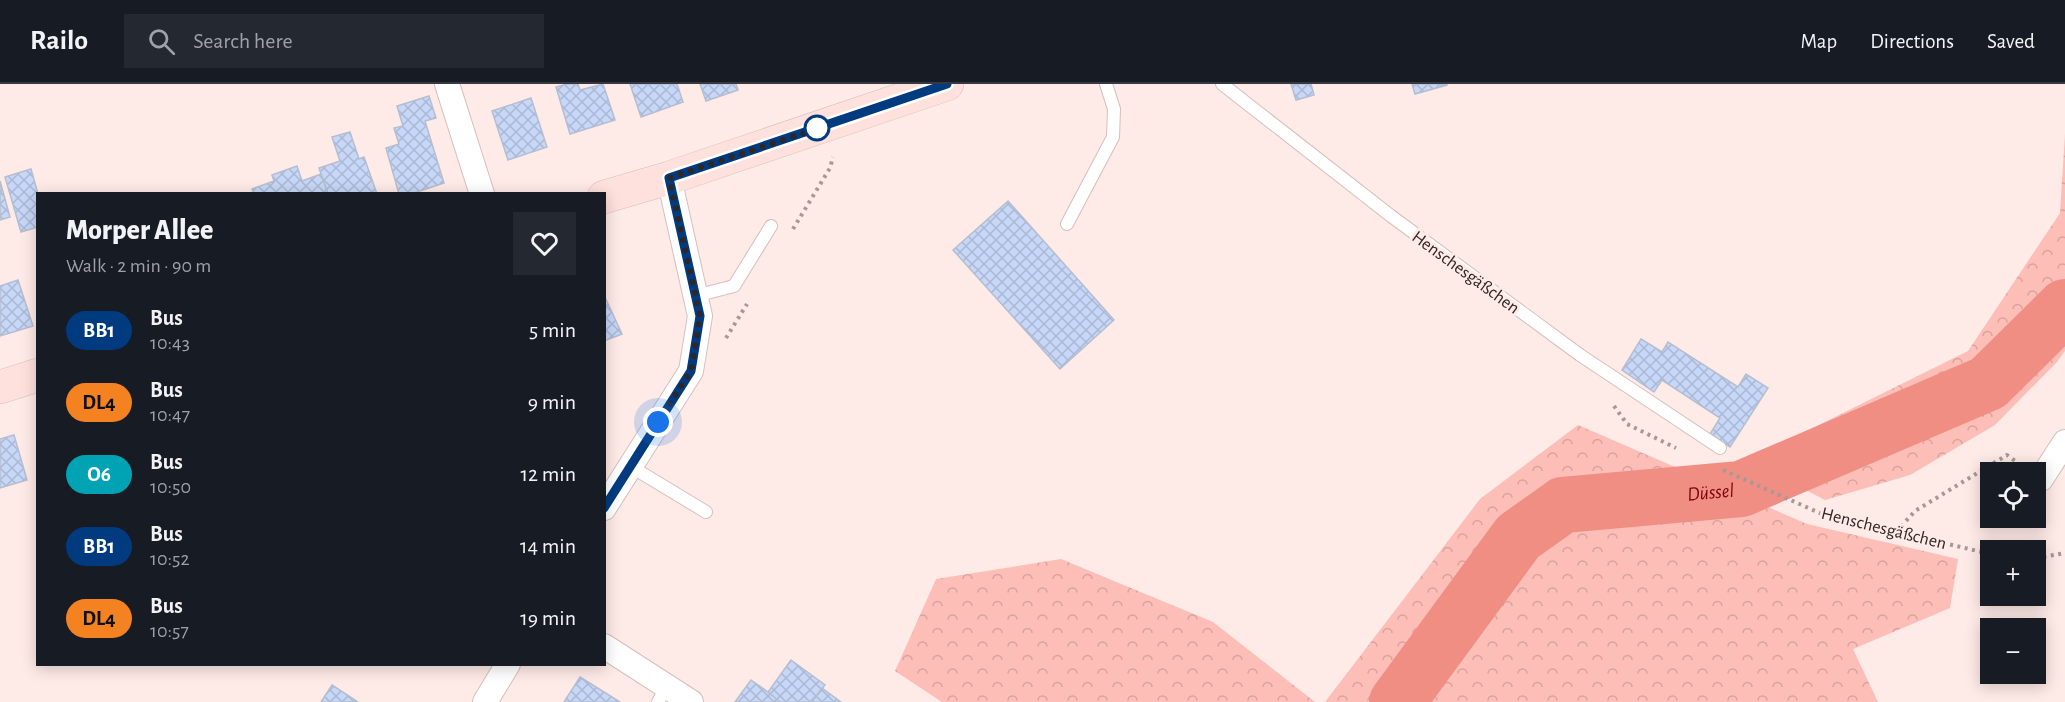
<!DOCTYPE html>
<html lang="en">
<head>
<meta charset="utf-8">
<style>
	:root { --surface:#171b24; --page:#242831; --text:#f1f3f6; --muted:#9ea1a6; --line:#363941 }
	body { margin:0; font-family:"Alegreya Sans",sans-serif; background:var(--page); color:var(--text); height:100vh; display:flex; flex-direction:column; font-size:22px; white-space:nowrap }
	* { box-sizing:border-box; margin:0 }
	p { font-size:20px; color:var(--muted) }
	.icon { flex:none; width:33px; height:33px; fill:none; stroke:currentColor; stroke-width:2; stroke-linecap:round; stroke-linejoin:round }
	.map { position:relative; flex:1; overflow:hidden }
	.panel { position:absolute; left:36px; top:108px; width:570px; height:474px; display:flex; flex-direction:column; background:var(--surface); border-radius:0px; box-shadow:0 3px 15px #0003 }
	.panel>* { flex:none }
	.badge { padding:0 12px; border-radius:20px; font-size:21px; line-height:39px }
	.controls { position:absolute; left:1980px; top:378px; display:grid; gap:12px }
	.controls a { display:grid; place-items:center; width:66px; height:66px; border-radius:0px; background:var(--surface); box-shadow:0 3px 15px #0003; font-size:30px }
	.you { position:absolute; width:30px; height:30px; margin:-15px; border:4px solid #fff; border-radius:50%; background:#1a73e8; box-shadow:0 0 0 9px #1a73e833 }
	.map>.badge { position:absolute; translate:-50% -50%; box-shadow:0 0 0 3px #fff }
	.round { display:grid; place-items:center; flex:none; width:63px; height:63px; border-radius:0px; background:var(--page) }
	.summary { display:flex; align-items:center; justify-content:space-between; height:102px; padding:0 30px }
	h1 { font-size:28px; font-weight:800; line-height:45px }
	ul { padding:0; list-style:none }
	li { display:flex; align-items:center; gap:18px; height:72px; padding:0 30px }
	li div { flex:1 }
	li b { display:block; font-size:22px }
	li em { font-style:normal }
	li .badge { min-width:66px; font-weight:700; text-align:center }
	header { display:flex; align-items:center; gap:36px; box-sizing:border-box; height:84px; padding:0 30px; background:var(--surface); border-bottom:2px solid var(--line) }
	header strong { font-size:28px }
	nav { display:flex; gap:33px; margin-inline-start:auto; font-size:21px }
	.search { width:420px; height:54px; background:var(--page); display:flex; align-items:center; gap:15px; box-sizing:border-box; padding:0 21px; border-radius:0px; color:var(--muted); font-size:22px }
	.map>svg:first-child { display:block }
</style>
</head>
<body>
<header>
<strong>Railo</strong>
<div class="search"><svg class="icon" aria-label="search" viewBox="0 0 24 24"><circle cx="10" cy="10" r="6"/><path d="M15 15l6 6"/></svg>Search here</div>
<nav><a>Map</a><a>Directions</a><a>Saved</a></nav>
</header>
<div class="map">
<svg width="2065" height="618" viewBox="0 0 2065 618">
	<defs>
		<pattern id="forest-crowns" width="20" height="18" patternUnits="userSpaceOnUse" patternTransform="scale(1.5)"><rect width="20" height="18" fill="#fcbeb6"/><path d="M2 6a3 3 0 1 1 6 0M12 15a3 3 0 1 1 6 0" fill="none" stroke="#d8a39c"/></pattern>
		<pattern id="building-cross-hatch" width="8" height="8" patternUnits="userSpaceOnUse" patternTransform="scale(1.5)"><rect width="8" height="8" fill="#c6d7f7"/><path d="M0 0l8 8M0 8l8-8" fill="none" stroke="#aab8d4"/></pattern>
	</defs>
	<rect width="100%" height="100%" fill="#feeae7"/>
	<g fill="url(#forest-crowns)">
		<polygon points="2065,50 2065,267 2057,278 1995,341 1910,391 1825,416 1748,376 1968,267 2060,129"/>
		<polygon points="1578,341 1807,440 1958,475 1950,524 1853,565 1878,618 1325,618 1480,415"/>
		<polygon points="1061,475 1213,538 1315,618 942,618 895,587 936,495"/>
	</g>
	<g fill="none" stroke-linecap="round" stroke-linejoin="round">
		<path stroke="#f08e84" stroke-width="56" id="s1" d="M1397,618L1518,453L1563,421L1741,405L1988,299L2065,223"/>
	</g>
	<g fill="url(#building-cross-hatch)" stroke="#b5bed0" stroke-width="1.5">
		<polygon points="567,0 578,0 580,6 603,0 615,36 570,50 556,3"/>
		<polygon points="630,0 677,0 683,18 641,33"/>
		<polygon points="700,0 736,0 738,6 706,17"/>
		<polygon points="1291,0 1311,0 1314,11 1296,16"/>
		<polygon points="1412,0 1446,0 1447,1 1415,10"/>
		<polygon points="429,12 436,34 425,37 444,99 411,110 399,110 386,64 399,60 394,44 403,42 397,22"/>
		<polygon points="531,14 547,63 508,76 492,27"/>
		<polygon points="350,48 359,75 364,73 377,110 328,110 319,84 340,77 332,53"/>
		<polygon points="297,82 302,97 321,90 328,110 254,110 252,105 274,97 272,91"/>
		<polygon points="31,85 38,110 38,143 21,148 5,93"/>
		<polygon points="0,97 10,133 0,136"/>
		<polygon points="1008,117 1114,236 1060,285 953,166"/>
		<polygon points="18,196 33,242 0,252 0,202"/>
		<polygon points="604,211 622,250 604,257"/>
		<polygon points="1641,255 1662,268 1668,258 1738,303 1746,290 1768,304 1730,363 1710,350 1720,334 1662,296 1654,308 1622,286"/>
		<polygon points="14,351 27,396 0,404 0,355"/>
		<polygon points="791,576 825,601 812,618 780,618 768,608"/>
		<polygon points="580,593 620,618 564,618"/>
		<polygon points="751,596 768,608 780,618 735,618"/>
		<polygon points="332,601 358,618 321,618"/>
		<polygon points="822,604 841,618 812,618"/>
	</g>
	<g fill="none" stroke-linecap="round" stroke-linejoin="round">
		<defs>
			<g id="lane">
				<polyline points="1222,0 1391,132 1580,271 1720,364"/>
				<polyline points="1067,140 1113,53 1114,25 1106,0"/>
				<polyline points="695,212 734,202 771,142"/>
				<polyline points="630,382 706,428"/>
				<polyline points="658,618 667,602"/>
			</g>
			<g id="street">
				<polyline points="447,0 482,110"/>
				<polyline points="2041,395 2065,358"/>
				<polyline points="604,424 691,287 700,232 669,94"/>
				<polyline points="604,562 691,618"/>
				<polyline points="485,618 508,580"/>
			</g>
			<g id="secondary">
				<polyline points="604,113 669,94 947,0"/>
				<polyline points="0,303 38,291"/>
			</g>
		</defs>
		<use href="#lane" stroke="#d6bfbb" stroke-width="14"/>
		<use href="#street" stroke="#d6bfbb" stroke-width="26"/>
		<use href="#secondary" stroke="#d6bfbb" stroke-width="34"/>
		<g stroke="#a79895" stroke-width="4" stroke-dasharray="3 4.5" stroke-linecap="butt">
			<polyline points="793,145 830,84 833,73"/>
			<polyline points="726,254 747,220"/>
			<polyline points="1614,322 1627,340 1676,364"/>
			<polyline points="1723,386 1822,430 1990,470"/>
			<polyline points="1896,448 1915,427 2007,371 2018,379"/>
			<polyline points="2036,474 2065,469"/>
		</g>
		<use href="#lane" stroke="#fff" stroke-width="12"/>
		<use href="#street" stroke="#fff" stroke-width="24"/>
		<use href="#secondary" stroke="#fee0dd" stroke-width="33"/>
	</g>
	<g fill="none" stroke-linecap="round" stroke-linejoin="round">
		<defs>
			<polyline id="line" points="604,424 691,287 700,232 669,94 947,0"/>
		</defs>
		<use href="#line" stroke="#fff" stroke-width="14"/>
		<use href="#line" stroke="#003b80" stroke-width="9"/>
		<polyline stroke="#2f2625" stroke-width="6" stroke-dasharray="0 10.8" points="658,338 691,287 700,232 669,94 825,42 817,44"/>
	</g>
	<circle fill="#fff" stroke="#003b80" stroke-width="3" cx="817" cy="44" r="12"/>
	<g text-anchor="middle" stroke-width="6" stroke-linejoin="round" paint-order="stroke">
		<g font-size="18" fill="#2f2625" stroke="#feeae7">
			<text transform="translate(1466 188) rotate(36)" y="6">Henschesgäßchen</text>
			<text transform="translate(1884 444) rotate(14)" y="6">Henschesgäßchen</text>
		</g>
		<g font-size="20" font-style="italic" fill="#7c0009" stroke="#feeae7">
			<text dy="7" stroke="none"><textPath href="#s1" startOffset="408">Düssel</textPath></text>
		</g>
	</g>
</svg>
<div class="controls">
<a><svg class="icon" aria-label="locate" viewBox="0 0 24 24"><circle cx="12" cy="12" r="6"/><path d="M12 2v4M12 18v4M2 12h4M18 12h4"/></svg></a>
<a>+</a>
<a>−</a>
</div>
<div class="you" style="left:658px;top:338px"></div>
<section class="panel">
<div class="summary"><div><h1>Morper Allee</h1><p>Walk · 2 min · 90 m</p></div><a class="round"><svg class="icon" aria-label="heart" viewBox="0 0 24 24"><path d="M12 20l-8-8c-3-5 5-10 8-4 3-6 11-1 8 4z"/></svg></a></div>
<ul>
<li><span class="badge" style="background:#003b80;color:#fff">BB1</span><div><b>Bus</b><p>10:43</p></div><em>5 min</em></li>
<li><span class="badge" style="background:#f58220;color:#111">DL4</span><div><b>Bus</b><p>10:47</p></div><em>9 min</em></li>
<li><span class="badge" style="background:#00a3b4;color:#fff">O6</span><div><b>Bus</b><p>10:50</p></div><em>12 min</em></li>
<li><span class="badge" style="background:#003b80;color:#fff">BB1</span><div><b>Bus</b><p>10:52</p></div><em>14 min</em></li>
<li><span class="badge" style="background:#f58220;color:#111">DL4</span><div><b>Bus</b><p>10:57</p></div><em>19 min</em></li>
</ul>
</section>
</div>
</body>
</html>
